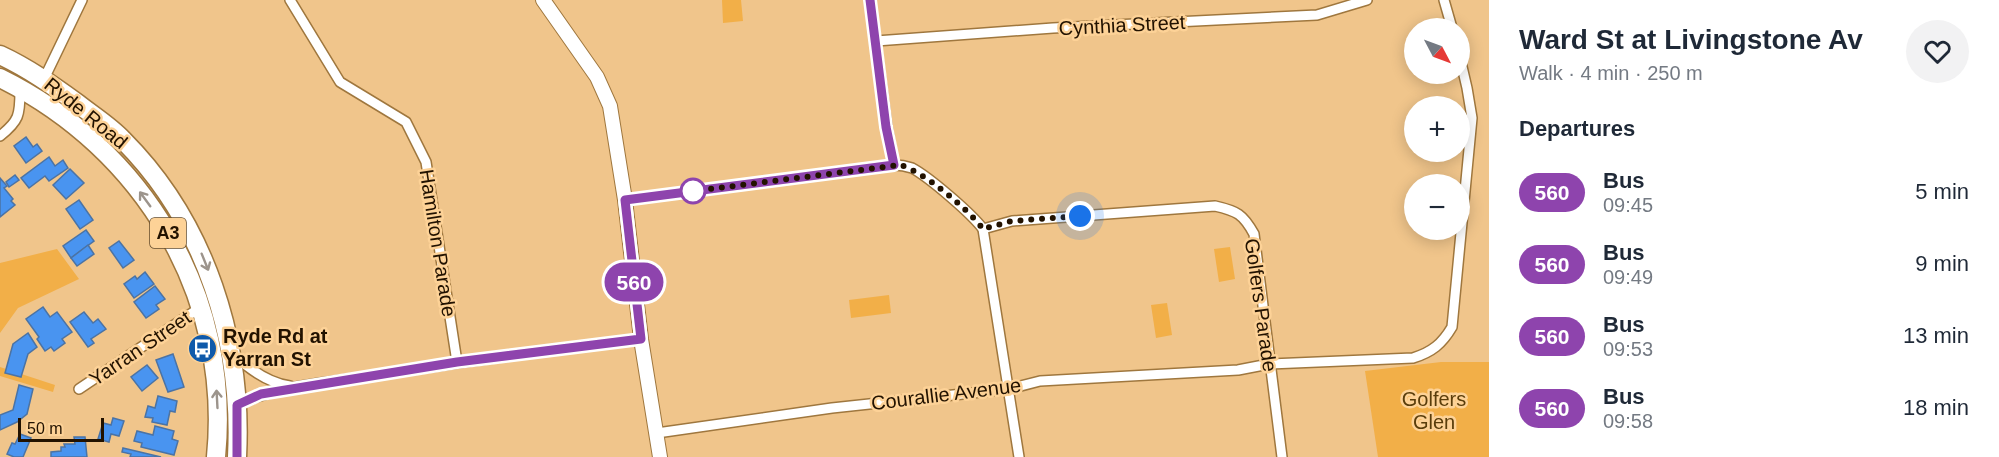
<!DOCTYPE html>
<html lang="en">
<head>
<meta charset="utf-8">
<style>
	:root { --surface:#fff; --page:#f2f2f3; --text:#1f2937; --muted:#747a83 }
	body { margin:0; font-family:Arial,sans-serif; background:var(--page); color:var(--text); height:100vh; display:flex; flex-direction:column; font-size:22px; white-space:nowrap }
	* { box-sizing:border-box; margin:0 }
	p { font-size:20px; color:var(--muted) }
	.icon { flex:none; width:33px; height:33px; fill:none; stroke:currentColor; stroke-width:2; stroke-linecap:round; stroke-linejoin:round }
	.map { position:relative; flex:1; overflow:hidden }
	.details { display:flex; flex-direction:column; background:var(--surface); width:510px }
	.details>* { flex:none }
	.badge { padding:0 12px; border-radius:20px; font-size:21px; line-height:39px }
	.needle { width:39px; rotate:131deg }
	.fabs { position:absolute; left:1404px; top:18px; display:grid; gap:12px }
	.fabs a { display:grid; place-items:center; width:66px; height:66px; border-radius:50%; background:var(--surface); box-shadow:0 3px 15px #0003; font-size:30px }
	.scale { position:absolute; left:18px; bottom:15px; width:86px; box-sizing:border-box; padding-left:6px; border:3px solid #221200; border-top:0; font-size:16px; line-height:21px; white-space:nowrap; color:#221200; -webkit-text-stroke:4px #fdd297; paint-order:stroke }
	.you { position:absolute; width:30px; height:30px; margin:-15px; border:4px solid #fff; border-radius:50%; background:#1a73e8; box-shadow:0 0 0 9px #1a73e833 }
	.map>.badge { position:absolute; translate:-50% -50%; box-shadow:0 0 0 3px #fff }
	h2 { padding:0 30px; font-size:22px; line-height:54px }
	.round { display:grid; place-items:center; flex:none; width:63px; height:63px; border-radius:32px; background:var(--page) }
	.head { display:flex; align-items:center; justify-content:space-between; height:102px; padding:0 30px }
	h1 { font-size:28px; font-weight:700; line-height:45px }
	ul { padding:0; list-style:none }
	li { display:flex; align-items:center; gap:18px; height:72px; padding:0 30px }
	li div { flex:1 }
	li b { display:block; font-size:22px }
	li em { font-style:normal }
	li .badge { min-width:66px; font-weight:700; text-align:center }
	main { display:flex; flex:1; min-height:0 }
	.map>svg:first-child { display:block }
</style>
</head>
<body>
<main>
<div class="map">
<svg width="1489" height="457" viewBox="0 0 1489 457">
	<rect width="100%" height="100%" fill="#f0c58b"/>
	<g fill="#f2af48">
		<polygon points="722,0 741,0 743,21 723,23"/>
		<polygon points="1230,247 1235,279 1219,282 1214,249"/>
		<polygon points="57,249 79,279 18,308 0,333 0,263"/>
		<polygon points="889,295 891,313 851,318 849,300"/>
		<polygon points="1167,303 1172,335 1156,338 1151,305"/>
		<polygon points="1441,362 1489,362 1489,457 1378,457 1365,371"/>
		<polygon points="0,367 55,385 53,392 0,376"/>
	</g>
	<g fill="#4994f0" stroke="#4b73a4" stroke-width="1.5">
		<polygon points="26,137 33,147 37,144 42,151 26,163 14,146"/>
		<polygon points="49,157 55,166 63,160 68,168 49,181 45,176 29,188 21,178"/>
		<polygon points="70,169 84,183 66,199 53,185"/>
		<polygon points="15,175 19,180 9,187 6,182"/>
		<polygon points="0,178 7,186 4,188 13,199 11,201 15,205 0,217"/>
		<polygon points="79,200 93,220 80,229 66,209"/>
		<polygon points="86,230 94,241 71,258 63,246"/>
		<polygon points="119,241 134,260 123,268 109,248"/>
		<polygon points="88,245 94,254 77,266 71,258"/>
		<polygon points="145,272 154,284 134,298 124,284 135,276 137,279"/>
		<polygon points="155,286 165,299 156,305 159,309 146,318 134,302"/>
		<polygon points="43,307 50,317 57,312 72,332 62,339 65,343 54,351 51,347 45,351 37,339 39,337 26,319"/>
		<polygon points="84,312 93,323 98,319 106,329 91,339 94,343 88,347 70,322"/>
		<polygon points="28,333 37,347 28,354 21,377 5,373 13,344"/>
		<polygon points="173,354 184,387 168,392 156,360"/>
		<polygon points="147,365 158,378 142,391 131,377"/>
		<polygon points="19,385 33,389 27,414 17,422 0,430 0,415 13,410"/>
		<polygon points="158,396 177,401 175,412 170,411 167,425 152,422 153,418 145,417 148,406 155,408"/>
		<polygon points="113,418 124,421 119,436 111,434 109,442 98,439 103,423 111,425"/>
		<polygon points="155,426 174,431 172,439 178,441 174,455 141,447 142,443 134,441 137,431 153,435"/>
		<polygon points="20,434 31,438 23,457 14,457 7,454 12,443 15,444"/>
		<polygon points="74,437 85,437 87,457 51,457 51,452 61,451 61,447 65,447 64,444 75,444"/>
		<polygon points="123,448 161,457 130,457 131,454 122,452"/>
	</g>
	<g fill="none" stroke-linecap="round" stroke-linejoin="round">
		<defs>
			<g id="street">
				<polyline points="290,0 340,82 406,122 426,162 457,362"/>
				<polyline points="870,0 887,127 894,165"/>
				<polyline points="1444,0 1452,28"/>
				<polyline points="876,41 1053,28 1317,15 1367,0"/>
				<polyline points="44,79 82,0"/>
				<path d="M0,136C19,121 20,115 20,91"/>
				<path d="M625,200L894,165C900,165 906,166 912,168C929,177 972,214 983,229L1019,457"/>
				<path d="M983,229L1012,221L1215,206C1237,211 1243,214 1254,234L1282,457"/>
				<path d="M233,354C249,369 268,383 290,386"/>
				<polyline points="79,389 201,307"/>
				<path d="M237,405C277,386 323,383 365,377C457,362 549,350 641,339"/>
				<path d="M657,433L832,408L1009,389L1040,381L1238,370L1269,364L1413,358C1432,352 1442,344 1452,327L1472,118L1467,88L1460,58"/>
			</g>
			<polyline id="secondary" points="543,0 597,77 610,106 625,200 641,339 660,457"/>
			<g id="highway">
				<path d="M0,55C28,68 52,85 77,103C92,115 110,126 123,140C206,223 243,342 237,457"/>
				<path d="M0,78C144,149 232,296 216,457"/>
			</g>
		</defs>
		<use href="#street" stroke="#9f773e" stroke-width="12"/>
		<use href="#secondary" stroke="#9f773e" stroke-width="16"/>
		<use href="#highway" stroke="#9f773e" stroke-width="21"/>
		<use href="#street" stroke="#fff" stroke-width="9"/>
		<use href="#secondary" stroke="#fff" stroke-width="14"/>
		<use href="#highway" stroke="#fff" stroke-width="18"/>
	</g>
	<defs><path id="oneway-shaft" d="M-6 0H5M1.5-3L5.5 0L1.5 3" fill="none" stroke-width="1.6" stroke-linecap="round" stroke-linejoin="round" transform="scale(1.5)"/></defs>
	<g stroke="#9c948c">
		<use href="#oneway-shaft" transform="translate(145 199) rotate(-126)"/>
		<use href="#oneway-shaft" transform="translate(205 262) rotate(68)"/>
		<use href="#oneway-shaft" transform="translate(217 399) rotate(-93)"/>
	</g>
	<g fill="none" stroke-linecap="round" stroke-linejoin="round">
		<defs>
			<polyline id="line" points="237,457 237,405 261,394 457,362 641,339 625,200 894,165 886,127 870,0"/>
		</defs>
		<use href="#line" stroke="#fff" stroke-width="14"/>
		<use href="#line" stroke="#8e44ad" stroke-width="9"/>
		<path stroke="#221200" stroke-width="6" stroke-dasharray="0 10.8" d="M693,191L686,192L900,165C923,171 969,210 983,229L1012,221L1080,216"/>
	</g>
	<defs>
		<symbol id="bus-disc" viewBox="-11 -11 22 22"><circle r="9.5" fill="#105aaa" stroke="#fdd297"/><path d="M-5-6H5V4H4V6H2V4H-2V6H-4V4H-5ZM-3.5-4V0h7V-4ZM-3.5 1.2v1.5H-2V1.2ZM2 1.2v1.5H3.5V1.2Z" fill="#fff"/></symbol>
	</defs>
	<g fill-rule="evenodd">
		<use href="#bus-disc" x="186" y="332" width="33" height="33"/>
	</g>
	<circle fill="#fff" stroke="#8e44ad" stroke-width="3" cx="693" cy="191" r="12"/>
	<g text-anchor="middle" stroke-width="5" stroke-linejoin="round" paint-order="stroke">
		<rect fill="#fdd297" stroke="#644c2d" stroke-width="1.5" x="150" y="218" width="36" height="30" rx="4.5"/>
		<g font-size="18" font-weight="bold" fill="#221200">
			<text x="168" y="239">A3</text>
		</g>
		<g font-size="20" fill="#221200" stroke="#fdd297">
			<text transform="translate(1122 25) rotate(-3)" y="7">Cynthia Street</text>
			<text transform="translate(86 113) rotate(39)" y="7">Ryde Road</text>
			<text transform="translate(438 243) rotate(81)" y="7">Hamilton Parade</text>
			<text transform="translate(1261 305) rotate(82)" y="7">Golfers Parade</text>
			<text transform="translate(140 348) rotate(-34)" y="7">Yarran Street</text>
			<text transform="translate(946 394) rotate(-7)" y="7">Courallie Avenue</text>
		</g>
		<g font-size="20" font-weight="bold" fill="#221200" stroke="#fdd297" text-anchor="start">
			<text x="223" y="343">Ryde Rd at<tspan x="223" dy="23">Yarran St</tspan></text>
		</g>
		<g font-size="20" fill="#5a3d0b" stroke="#fdd297">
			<text x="1434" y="406">Golfers<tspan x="1434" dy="23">Glen</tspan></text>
		</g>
	</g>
</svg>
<div class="fabs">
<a><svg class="needle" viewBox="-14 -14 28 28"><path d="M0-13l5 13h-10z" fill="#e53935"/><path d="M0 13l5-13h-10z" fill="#747a83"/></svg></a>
<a>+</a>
<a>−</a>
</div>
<div class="scale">50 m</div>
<div class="you" style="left:1080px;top:216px"></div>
<b class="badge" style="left:634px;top:282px;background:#8e44ad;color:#fff">560</b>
</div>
<section class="details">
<div class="head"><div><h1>Ward St at Livingstone Av</h1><p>Walk · 4 min · 250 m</p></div><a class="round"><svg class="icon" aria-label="heart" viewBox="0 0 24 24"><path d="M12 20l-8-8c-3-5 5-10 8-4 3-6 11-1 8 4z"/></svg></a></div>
<h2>Departures</h2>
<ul>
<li><span class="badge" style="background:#8e44ad;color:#fff">560</span><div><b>Bus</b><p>09:45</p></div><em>5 min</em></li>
<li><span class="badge" style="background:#8e44ad;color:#fff">560</span><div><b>Bus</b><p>09:49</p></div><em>9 min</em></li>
<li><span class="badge" style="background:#8e44ad;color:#fff">560</span><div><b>Bus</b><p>09:53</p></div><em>13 min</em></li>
<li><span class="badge" style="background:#8e44ad;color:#fff">560</span><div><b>Bus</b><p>09:58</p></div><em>18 min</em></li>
</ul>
</section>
</main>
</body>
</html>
